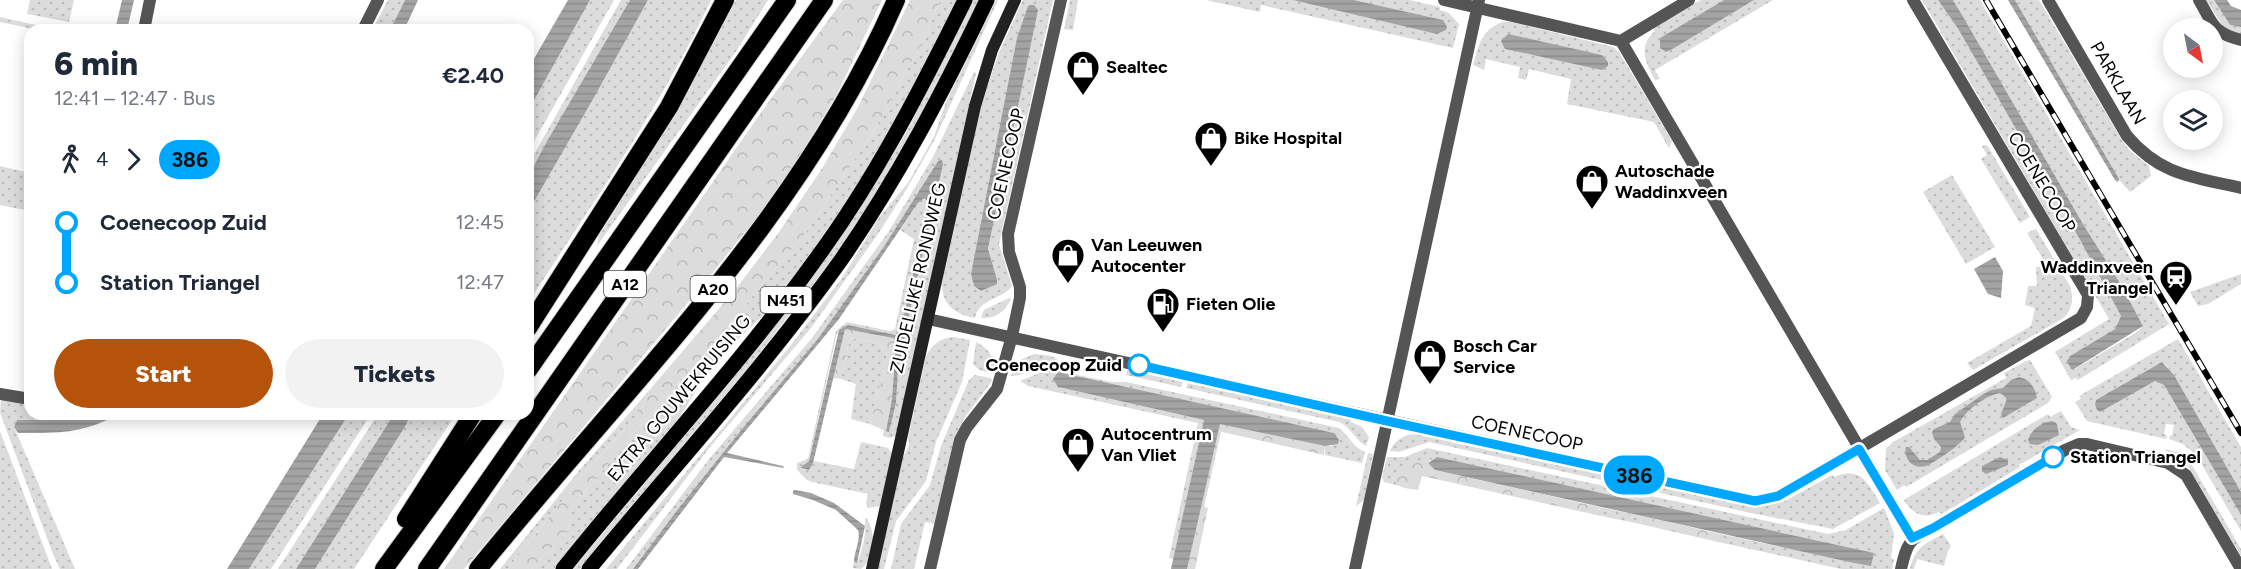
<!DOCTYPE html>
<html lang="en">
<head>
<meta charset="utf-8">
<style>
	:root { --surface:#fff; --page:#f2f2f3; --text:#1f2937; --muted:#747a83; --accent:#b45309 }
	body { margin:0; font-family:Figtree,sans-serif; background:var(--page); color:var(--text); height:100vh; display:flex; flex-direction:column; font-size:22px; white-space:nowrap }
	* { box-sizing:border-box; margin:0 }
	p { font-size:20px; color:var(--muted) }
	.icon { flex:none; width:33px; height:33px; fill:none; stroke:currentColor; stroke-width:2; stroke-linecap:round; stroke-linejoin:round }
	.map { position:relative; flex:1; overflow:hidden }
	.details { position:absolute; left:24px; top:24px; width:510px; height:396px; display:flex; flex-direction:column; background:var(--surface); border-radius:18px; box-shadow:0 3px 15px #0003 }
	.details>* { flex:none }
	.badge { padding:0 12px; border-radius:20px; font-size:21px; line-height:39px }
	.needle { width:39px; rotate:148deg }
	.fabs { position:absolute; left:2163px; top:18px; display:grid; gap:12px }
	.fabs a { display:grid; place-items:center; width:60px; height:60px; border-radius:50%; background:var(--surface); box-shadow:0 3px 15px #0003; font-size:30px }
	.map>.badge { position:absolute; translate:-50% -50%; box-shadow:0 0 0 3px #fff }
	.legs { display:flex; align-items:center; gap:9px; height:66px; padding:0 30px; font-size:20px }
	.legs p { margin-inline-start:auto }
	.head { display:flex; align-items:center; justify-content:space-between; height:102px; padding:0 30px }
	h1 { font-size:33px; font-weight:800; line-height:45px }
	.cta { display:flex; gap:12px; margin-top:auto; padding:12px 30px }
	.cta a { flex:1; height:69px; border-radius:36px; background:var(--accent); color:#fff; font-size:24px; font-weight:800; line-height:69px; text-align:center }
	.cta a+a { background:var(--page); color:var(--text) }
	ul { padding:0 30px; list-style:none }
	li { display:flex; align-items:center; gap:21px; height:60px; font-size:22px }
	li i { display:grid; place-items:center; width:9px; height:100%; margin:0 8px; background:currentColor }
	li i::after { content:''; width:15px; height:15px; margin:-8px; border:4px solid; border-radius:50%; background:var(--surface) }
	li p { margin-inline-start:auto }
	li:first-child i { background:linear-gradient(#0000 50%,currentColor 0) }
	li:last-child i { background:linear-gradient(currentColor 50%,#0000 0) }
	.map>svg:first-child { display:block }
</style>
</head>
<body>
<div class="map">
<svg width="2241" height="569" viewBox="0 0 2241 569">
	<defs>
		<pattern id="grass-dots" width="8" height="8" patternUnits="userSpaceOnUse" patternTransform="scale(1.5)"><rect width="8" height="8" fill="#dcdcdc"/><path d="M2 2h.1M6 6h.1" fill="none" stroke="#bbb" stroke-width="1.8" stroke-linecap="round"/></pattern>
		<pattern id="forest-crowns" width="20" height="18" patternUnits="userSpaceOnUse" patternTransform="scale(1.5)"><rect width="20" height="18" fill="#dcdcdc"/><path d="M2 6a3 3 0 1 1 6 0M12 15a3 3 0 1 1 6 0" fill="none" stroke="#bbb"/></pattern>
		<pattern id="water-rules" width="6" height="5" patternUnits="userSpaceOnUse" patternTransform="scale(1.5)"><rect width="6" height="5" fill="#a3a3a3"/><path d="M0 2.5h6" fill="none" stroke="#8b8b8b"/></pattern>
	</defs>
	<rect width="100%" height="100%" fill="#fff"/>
	<g fill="url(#grass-dots)" fill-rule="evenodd">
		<polygon points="30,0 74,0 69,22 27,14"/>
		<polygon points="388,0 405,0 390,30 372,30"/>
		<polygon points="590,0 614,0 528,152 528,111"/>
		<polygon points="621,0 630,0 547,141 528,177 528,165"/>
		<path d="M648,0H711C661,107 592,204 528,303V212L596,94Z"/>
		<path d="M736,0H768L737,50L597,246L599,236C648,158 695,81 736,0Z"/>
		<polygon points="940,0 957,0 907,101 858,184 828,230 767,312 734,343 701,383 681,415 554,569 532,569 568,530 572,508 643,422 694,367 806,232 874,131 926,35"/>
		<polygon points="973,0 980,0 910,137 861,218 831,262 750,365 580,569 573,569 747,361 826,258 856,214 906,133"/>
		<polygon points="996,0 998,0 935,139 906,190 878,234 811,328 710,447 617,569 606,569 791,345 842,278 880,216 908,183 934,137 946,102"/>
		<path d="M1023,0H1053L999,244L1012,286C1002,300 979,298 975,318C955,314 942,305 942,284L981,106L998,55ZM1037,7L988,250L996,284L981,291L974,286L971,274Z"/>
		<polygon points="1070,0 1078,0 1073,30 1064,29"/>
		<polygon points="1206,0 1293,0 1342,10 1443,20 1354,0 1409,0 1440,7 1440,10 1449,13 1459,24 1453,48 1261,5 1260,12"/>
		<path d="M1701,0H1724L1660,38V48L1666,51L1676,47L1754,0H1773L1655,70L1660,79L1655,80C1646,63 1637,47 1655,31L1653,28Z"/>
		<polygon points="1922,0 1938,0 1957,27 2079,238 2121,316 2115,329 2070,356 2075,369 2137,332 2143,326 2120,283 2083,224 1953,0 1980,0 2169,324 2078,380 2076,378 2071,380 2055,352 2109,319"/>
		<polygon points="2015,0 2039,0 2123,142 2130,151 2149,166 2151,176 2130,192 2119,180"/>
		<polygon points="2206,0 2214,0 2230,25 2241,27 2241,35 2226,31"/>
		<polygon points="0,17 58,30 38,30 0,22"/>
		<path d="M1502,22H1512L1613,47L1619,52L1672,141L1669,148L1654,122L1567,104L1571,79L1529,69L1526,80L1518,78L1520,67L1486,59L1484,70L1473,65C1479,44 1481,31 1502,22ZM1508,34L1515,36L1602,55H1534L1505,49Z"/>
		<polygon points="974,72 976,73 896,436 890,438 883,436 884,429 889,432 896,403 898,370 911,306 943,161 938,161 883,248 817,340 742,429 678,509 633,569 626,569 709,459 812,338 889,231 933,157"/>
		<polygon points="1987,145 2030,217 2020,223 1981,159 1987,155 1982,146"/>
		<polygon points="0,166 30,173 30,211 0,205"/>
		<polygon points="1952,175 1995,247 1966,264 1923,192"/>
		<polygon points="924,198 929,202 900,333 896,335 848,325 837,333 809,461 803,465 802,469 809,470 814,461 854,469 861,442 888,448 892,453 880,506 868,508 866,503 868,494 812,482 807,480 797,470 797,463 808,459 836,331 847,322 890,331 895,329 914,239 900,230 921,199"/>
		<path d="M2036,229L2070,286C2074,299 2073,309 2062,319L1973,370L1967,363L2031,326L2035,308L2025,305L2028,286H2037L2036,267L2045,266L2042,257L2027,233Z"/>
		<polygon points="2241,274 2241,284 2208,304 2198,306 2190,292"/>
		<path d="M1009,298L1011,299C1005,312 995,319 981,318L984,310Z"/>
		<path d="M954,337L970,340L962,382L936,442L926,481L896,521L884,569H878L903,457C906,450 911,447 908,438L926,356C933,344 940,338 954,337Z"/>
		<polygon points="850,338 878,343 887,351 885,366 870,424 851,419 856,384 841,379"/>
		<polygon points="2178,339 2241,447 2241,492 2174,375 2163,362 2095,401 2101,411 2152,382 2157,381 2164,385 2241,515 2241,531 2196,455 2183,444 2169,439 2170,435 2172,436 2174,425 2166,424 2164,434 2167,435 2166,439 2087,421 2075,402 2081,399 2079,396"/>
		<path d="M976,342C988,348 997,359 993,373L979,370L973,364Z"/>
		<path d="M1034,354L1051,356L1057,359L1056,363C1039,363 1027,376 1011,376L1020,360Z"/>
		<polygon points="2030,360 2052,397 2048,403 1906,487 1904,485 1897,490 1885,470 1886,449 1893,442 2006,378 2004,373 2026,361"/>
		<path d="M1049,369L1112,382H1126L1339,428C1349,435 1353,448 1365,452L1362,463L1325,455V446H1332L1334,433L1058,373V387L1204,420L1174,559L1169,558L1198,423L1028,386L1020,381Z"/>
		<polygon points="1127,370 1183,382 1181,387 1126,375"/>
		<polygon points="975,375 991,378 992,381 965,417 954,439 936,524 925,522 914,569 891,569 901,524 930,485 941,446 969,380"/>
		<path d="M1188,383L1351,419V422L1362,427L1369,437L1366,446C1356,441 1352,428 1339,422L1186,388Z"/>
		<polygon points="652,387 637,416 584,473 508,569 500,569 577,473"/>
		<polygon points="1,400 30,404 30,414 76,414 74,417 65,420 17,420 14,427 75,569 60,569 53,554 0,413"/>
		<path d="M2061,411L2071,427L2080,430L2019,465L2020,467L1942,514L1939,512C1924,520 1911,513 1904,500L2048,414L2050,417Z"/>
		<polygon points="349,414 371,414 271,569 249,569"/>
		<polygon points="378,414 394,414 296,569 278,569"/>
		<polygon points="411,414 456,414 354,569 315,569 406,425"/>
		<polygon points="0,431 52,569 0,569"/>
		<polygon points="1218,431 1221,432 1204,507 1201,506"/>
		<path d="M1418,434L1754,507L1783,502L1832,475L1834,477C1860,465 1868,483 1880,503L1833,529L1756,514L1429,442L1399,452L1390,451C1395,439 1406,434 1418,434Z"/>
		<polygon points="1427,448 1828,534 1846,530 1884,508 1894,533 1891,558 1894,559 1892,569 1841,569 1714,541 1716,533 1870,566 1873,553 1437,457 1429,461 1406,465 1393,478 1399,486 1384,482 1382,477 1387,457 1405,457"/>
		<polygon points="2165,449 2177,452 2190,462 2241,549 2241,556 2186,463 2180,458 2168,454"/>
		<polygon points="1368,453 1373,454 1364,500 1356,506"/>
		<polygon points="1599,507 1642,516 1640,524 1592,514 1600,509"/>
		<path d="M866,518C877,530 874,560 861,569L852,568L854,562L857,563C861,554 864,543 865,533C866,526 864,525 866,518Z"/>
		<path d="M1943,534L1951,546L1947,553L1944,566L1917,559L1914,569H1910C1915,547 1925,544 1943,534Z"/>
	</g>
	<g fill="url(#forest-crowns)">
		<polygon points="843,0 882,0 837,94 795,164 758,216 696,293 464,569 444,569 767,104"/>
		<polygon points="910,0 940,0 926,35 874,131 806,232 694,367 643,422 572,508 568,530 532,569 508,569 584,473 637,416 652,387 735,290 779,232 821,170 857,109"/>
		<polygon points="845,329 893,338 896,341 892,399 886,431 870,424 885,366 887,351 878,343 850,338 841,379 833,378"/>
		<polygon points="1220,423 1325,446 1324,455 1218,431"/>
		<path d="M1424,460L1429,461L1428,463L1435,470L1599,507V512L1592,514L1422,476L1418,490C1406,488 1395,489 1393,474L1406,465Z"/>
		<polygon points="1201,506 1208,508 1195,569 1187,569"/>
		<polygon points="1642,516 1716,533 1717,536 1714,541 1640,524"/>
	</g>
	<g fill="url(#water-rules)">
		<polygon points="122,0 134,0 127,30 115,30"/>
		<polygon points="405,0 418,0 404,30 390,30"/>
		<polygon points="568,0 590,0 528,111 528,69"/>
		<polygon points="630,0 648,0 596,94 528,212 528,177 547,141"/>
		<polygon points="1293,0 1354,0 1443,20 1447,27 1446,30 1437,34"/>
		<polygon points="1724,0 1754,0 1676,47 1666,52 1660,48 1660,38"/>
		<polygon points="1938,0 1953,0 1962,15 2083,224 2120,283 2143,326 2074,369 2071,369 2067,361 2070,356 2115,329 2121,316 2079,238 1957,27"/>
		<polygon points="2008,0 2015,0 2119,179 2118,182 2115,180"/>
		<polygon points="2214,0 2227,0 2231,6 2241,10 2241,27 2230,25"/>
		<polygon points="1030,5 1034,5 1038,10 988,249 997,280 997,284 981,291 974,286 971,274 1017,38 1028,6"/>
		<polygon points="1508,34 1602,55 1608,62 1608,66 1602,70 1505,49 1501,41"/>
		<polygon points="942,160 943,164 911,306 898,370 896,403 889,432 886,431 892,399 896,341 893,338 845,329 813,463 809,470 801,468 802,466 809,461 839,330 848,325 896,335 900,333 929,202 924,198 918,203 839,319 727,453 783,466 784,468 724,457 638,569 633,569 678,509 742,429 817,340 883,248 938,161"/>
		<polygon points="1995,257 2003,271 2001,298 1988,294 1974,269"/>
		<polygon points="2162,362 2174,375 2241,492 2241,515 2164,385 2155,381 2100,412 2097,410 2095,404 2096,400"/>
		<polygon points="1058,372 1334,433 1339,440 1338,444 1325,446 1220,424 1187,569 1171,569 1204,420 1058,387 1053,379"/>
		<path d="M2019,377C2030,379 2035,388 2037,398L2003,418L2001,414L2007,399L2001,393C1986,395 1967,409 1960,422L1965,437C1962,444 1934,463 1926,466C1912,470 1903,458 1906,447H1909L1920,460H1927L1940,452L1941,447L1934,439L1932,432L1934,429L1950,422L1955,414L1982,395L1991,390L2003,388L2011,380Z"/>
		<path d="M85,414H120C80,434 61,433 18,433L14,427L17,420H65Z"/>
		<polygon points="323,414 349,414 249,569 227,569"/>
		<polygon points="394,414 411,414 406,425 315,569 296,569"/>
		<path d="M2052,421L2057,424L2059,435L2038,445L2030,444L2028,440C2032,429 2040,423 2052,421Z"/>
		<polygon points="1437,457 1874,553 1871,566 1854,563 1435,470 1428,463"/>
		<polygon points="2000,457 2008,460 2008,465 1986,474 1982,471 1982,466"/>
		<path d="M795,490L811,493L834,503L865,526L857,563L854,562C854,552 861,540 858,530L836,510L813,500L793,494V491Z"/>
	</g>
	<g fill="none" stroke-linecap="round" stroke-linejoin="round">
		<defs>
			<g id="primary">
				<path d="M563,569C645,466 736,370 813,263C874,181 920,91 965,0"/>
				<path d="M589,569C673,467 764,368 841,260C898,178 944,90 987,0"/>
			</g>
			<g id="motorway">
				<polyline points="528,328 669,107 725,0"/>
				<polyline points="528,370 787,0"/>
				<polyline points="406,519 473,414"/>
				<polyline points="384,569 497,414"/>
				<polyline points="427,569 824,0"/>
				<path d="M478,569C626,386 801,219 896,0"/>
			</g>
		</defs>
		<use href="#primary" stroke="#dbdbdb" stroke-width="16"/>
		<use href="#motorway" stroke="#dbdbdb" stroke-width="20"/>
		<g stroke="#555" stroke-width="12">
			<polyline points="1444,0 1621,41 1689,0"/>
			<path d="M2199,0C2213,24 2213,33 2241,40"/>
			<polyline points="144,30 150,0"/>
			<polyline points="363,30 378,0"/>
			<polyline points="1621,41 1912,538"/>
			<polyline points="928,319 1755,501 1778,496 2081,318 2087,307 2088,295 1913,0"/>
			<polyline points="0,394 30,399"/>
			<polyline points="930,569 960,440 967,427 997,389 1012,336 1020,298 1020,287 1009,252 1008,234 1061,0"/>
			<polyline points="1355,569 1479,0"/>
			<path d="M1901,569C1907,543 1909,539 1933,528L2065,450L2079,444H2087L2168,463L2186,475L2241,569"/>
		</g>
		<path stroke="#555" stroke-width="12" d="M2048,0L2127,136C2161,176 2194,177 2241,188"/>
		<polyline stroke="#222" stroke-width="12" points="872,569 975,106 992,50 1015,0"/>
		<use href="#primary" stroke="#000" stroke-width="15"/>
		<use href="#motorway" stroke="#000" stroke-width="18"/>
		<defs>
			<polyline id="rail" points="1986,0 2241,433"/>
		</defs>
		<use href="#rail" stroke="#000" stroke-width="6"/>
		<use href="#rail" stroke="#fff" stroke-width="4" stroke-dasharray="11" stroke-linecap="butt"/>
	</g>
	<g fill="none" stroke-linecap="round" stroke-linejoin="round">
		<defs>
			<polyline id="line-1" points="1139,365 1387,421 1755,501 1778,496 1859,449 1912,538 1933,528 2053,457"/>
		</defs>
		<use href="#line-1" stroke="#fff" stroke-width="14"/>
		<use href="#line-1" stroke="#00a7ff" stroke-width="9"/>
	</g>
	<defs>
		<symbol id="shop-pin" viewBox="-11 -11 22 30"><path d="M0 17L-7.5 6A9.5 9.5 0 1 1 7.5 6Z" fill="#000" stroke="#fff"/><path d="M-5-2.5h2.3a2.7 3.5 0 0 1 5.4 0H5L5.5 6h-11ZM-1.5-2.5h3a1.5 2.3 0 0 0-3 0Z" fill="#fff"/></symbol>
		<symbol id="station-pin" viewBox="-11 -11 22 30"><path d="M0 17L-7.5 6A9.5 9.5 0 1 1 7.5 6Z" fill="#000" stroke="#fff"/><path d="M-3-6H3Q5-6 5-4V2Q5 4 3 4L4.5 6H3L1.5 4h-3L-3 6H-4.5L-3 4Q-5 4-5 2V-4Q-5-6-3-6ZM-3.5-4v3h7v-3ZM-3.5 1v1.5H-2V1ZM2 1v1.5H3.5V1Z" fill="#fff"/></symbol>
		<symbol id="fuel-pin" viewBox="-11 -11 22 30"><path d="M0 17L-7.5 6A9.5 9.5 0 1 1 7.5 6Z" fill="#000" stroke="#fff"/><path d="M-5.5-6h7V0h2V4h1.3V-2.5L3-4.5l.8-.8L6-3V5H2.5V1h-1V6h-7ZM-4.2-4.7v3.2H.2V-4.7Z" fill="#fff"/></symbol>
	</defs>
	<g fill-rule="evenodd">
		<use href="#shop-pin" x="1064" y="48" width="38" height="52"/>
		<use href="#shop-pin" x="1192" y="119" width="38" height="52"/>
		<use href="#shop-pin" x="1573" y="162" width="38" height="52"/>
		<use href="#shop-pin" x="1049" y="236" width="38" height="52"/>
		<use href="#station-pin" x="2157" y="258" width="38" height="52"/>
		<use href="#fuel-pin" x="1144" y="285" width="38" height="52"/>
		<use href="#shop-pin" x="1411" y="337" width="38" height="52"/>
		<use href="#shop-pin" x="1059" y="425" width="38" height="52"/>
	</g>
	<g fill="#fff" stroke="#00a7ff" stroke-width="3">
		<circle cx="1139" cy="365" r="10"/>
		<circle cx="2053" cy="457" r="10"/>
	</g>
	<g text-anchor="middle" stroke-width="4.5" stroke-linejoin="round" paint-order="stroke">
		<g fill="#fff" stroke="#4c4c4c" stroke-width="1.5">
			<rect x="604" y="271" width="42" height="26" rx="4.5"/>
			<rect x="690.5" y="276" width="45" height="26" rx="4.5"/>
			<rect x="760.5" y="287" width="51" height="26" rx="4.5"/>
		</g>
		<g font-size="16" font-weight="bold" fill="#000">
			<text x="625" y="290">A12</text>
			<text x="713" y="295">A20</text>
			<text x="786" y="306">N451</text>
		</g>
		<g font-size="18" font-weight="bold" fill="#000" stroke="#fff" text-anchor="start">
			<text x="1106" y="73">Sealtec</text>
			<text x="1234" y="144">Bike Hospital</text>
			<text x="1615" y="177">Autoschade<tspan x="1615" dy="21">Waddinxveen</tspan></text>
			<text x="1091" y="251">Van Leeuwen<tspan x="1091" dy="21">Autocenter</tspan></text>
			<text x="2153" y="273" text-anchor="end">Waddinxveen<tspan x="2153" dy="21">Triangel</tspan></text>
			<text x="1186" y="310">Fieten Olie</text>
			<text x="1453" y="352">Bosch Car<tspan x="1453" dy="21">Service</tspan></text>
			<text x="1101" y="440">Autocentrum<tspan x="1101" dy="21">Van Vliet</tspan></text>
		</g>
		<g font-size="18" fill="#000" stroke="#fff">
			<text transform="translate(2118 83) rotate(60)" y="6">PARKLAAN</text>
			<text transform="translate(1006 164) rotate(-77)" y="6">COENECOOP</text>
			<text transform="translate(2042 182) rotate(59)" y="6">COENECOOP</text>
			<text transform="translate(918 278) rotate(-77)" y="6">ZUIDELIJKE RONDWEG</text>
			<text transform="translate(679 398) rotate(-50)" y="6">EXTRA GOUWEKRUISING</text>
			<text transform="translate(1527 433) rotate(12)" y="6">COENECOOP</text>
		</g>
		<g font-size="18" font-weight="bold" fill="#000" stroke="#fff" text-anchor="end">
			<text x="1122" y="371">Coenecoop Zuid</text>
			<text x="2070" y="463" text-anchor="start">Station Triangel</text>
		</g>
	</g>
</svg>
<div class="fabs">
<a><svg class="needle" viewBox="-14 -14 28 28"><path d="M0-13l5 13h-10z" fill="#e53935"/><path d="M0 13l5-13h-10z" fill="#747a83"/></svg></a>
<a><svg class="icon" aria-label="layers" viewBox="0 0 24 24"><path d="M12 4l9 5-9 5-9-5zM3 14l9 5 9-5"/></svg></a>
</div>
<b class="badge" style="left:1634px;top:475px;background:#00a7ff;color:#111">386</b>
<section class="details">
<div class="head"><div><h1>6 min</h1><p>12:41 – 12:47 · Bus</p></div><b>€2.40</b></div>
<div class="legs"><svg class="icon" aria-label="walk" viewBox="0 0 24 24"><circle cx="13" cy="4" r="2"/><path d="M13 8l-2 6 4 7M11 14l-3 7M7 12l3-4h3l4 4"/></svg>4<svg class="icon" aria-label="forward" viewBox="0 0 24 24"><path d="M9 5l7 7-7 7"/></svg><b class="badge" style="background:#00a7ff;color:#111">386</b></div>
<ul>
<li><i style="color:#00a7ff"></i><b>Coenecoop Zuid</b><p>12:45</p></li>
<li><i style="color:#00a7ff"></i><b>Station Triangel</b><p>12:47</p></li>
</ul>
<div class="cta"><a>Start</a><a>Tickets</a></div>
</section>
</div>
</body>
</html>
